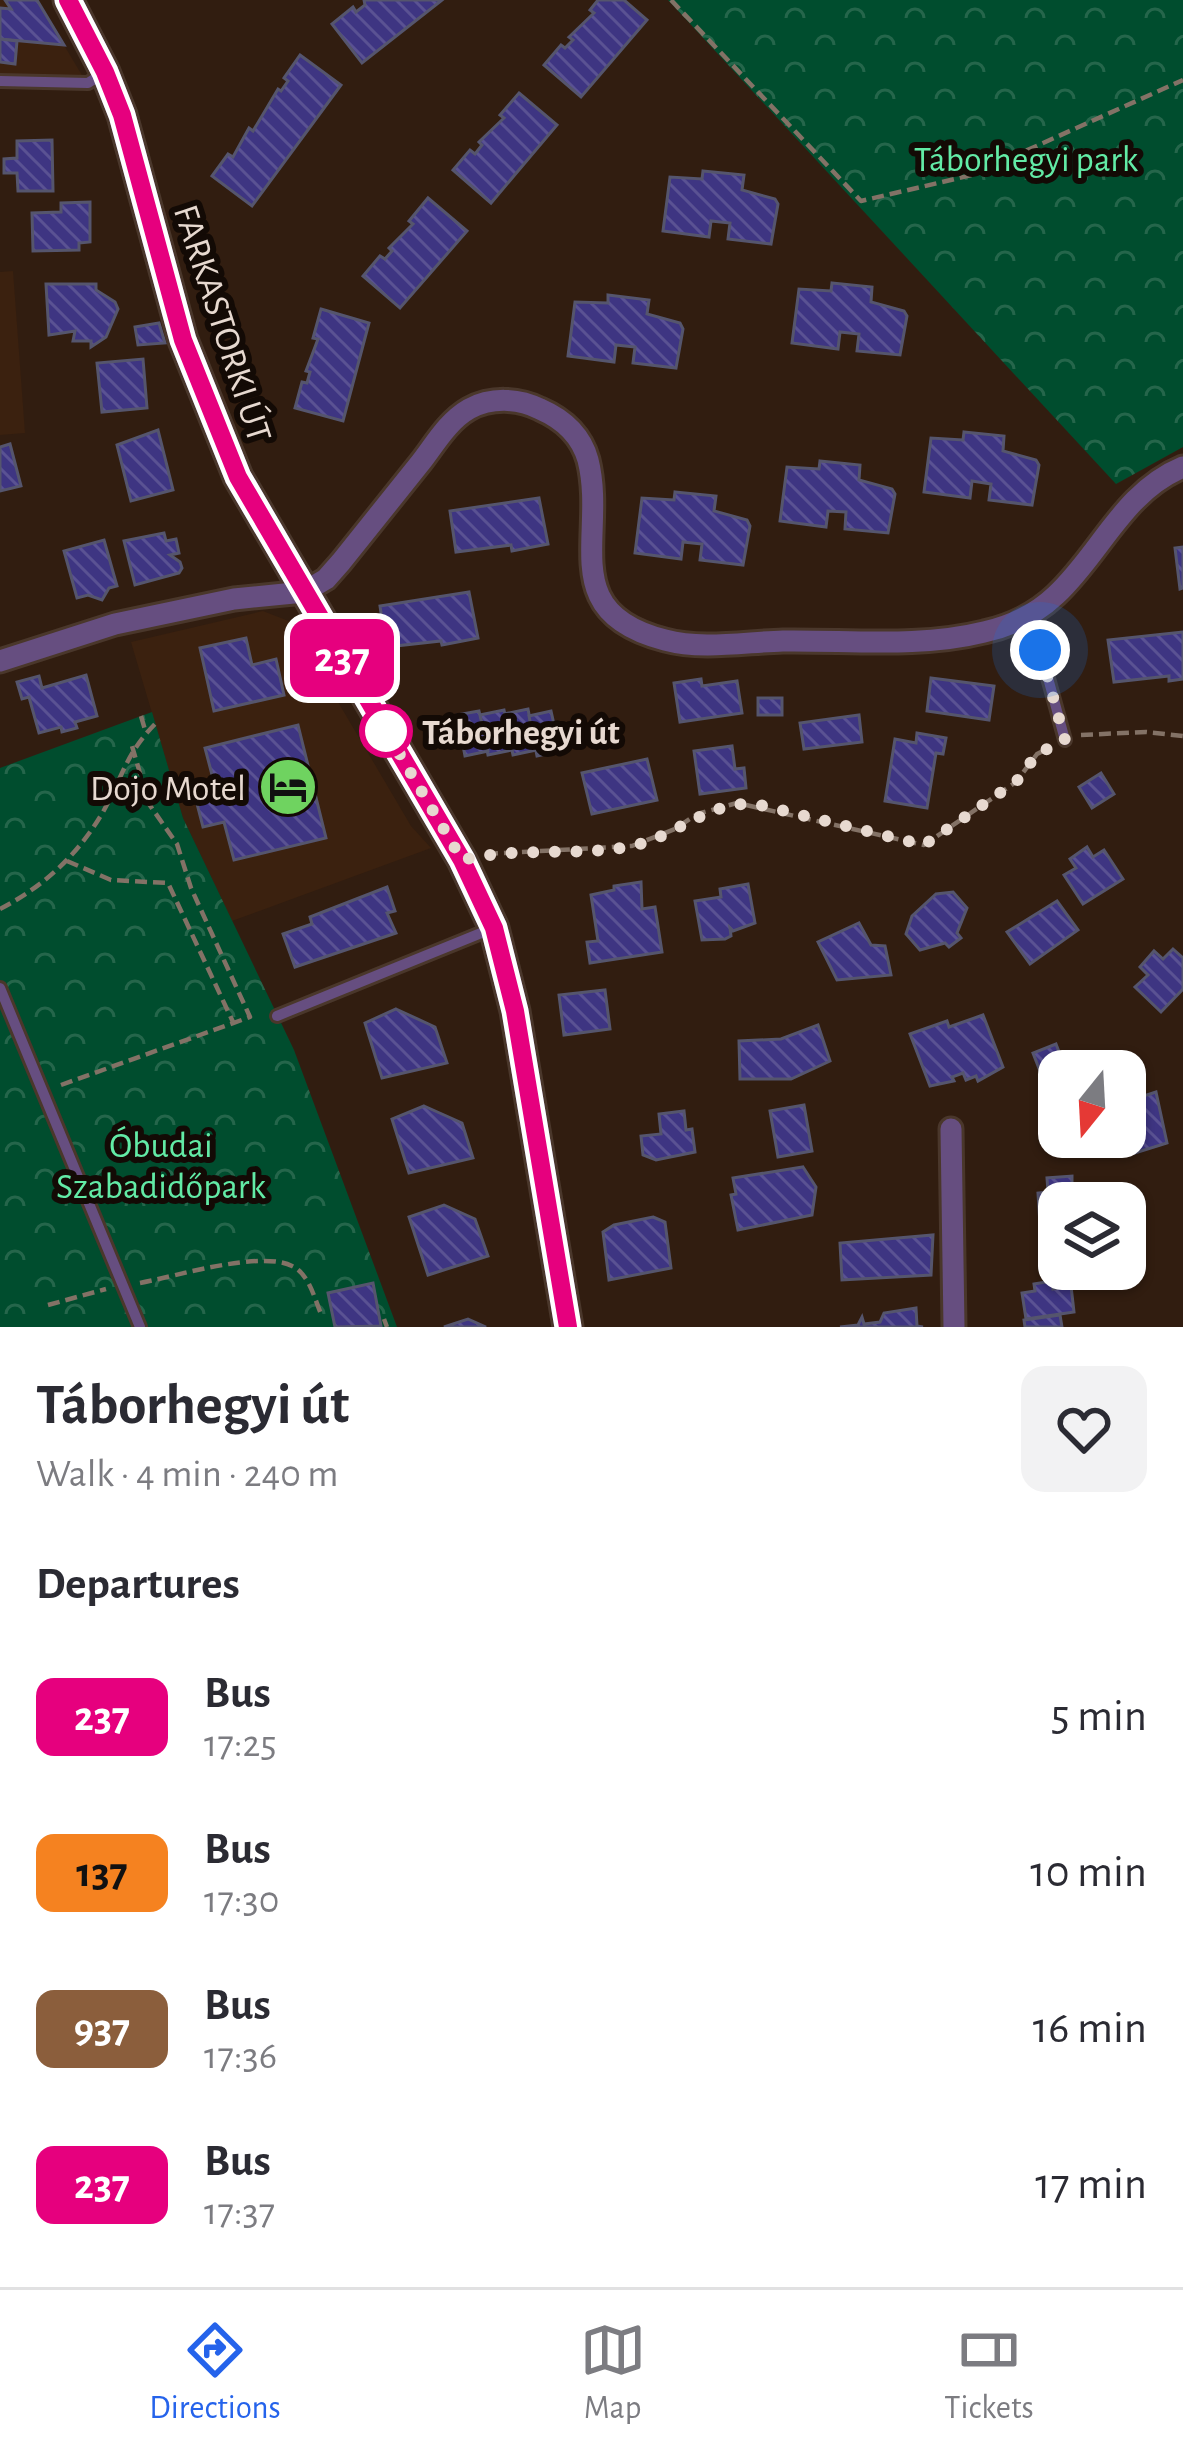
<!DOCTYPE html>
<html lang="en">
<head>
<meta charset="utf-8">
<style>
	:root { --surface:#fff; --page:#f2f2f3; --text:#2b2b33; --muted:#7c7c81; --line:#e1e1e2; --accent:#2563eb }
	body { margin:0; font-family:"Alegreya Sans",sans-serif; background:var(--page); color:var(--text); height:100vh; display:flex; flex-direction:column; font-size:45px; white-space:nowrap }
	* { box-sizing:border-box; margin:0 }
	p { font-size:39px; color:var(--muted) }
	.icon { flex:none; width:66px; height:66px; fill:none; stroke:currentColor; stroke-width:2; stroke-linecap:round; stroke-linejoin:round }
	.map { position:relative; height:1327px; overflow:hidden }
	.side { display:flex; flex-direction:column; background:var(--surface); flex:1 }
	.side>* { flex:none }
	.badge { padding:0 24px; border-radius:18px; font-size:42px; line-height:78px }
	.needle { width:78px; rotate:198deg }
	.controls { position:absolute; left:1038px; top:1050px; display:grid; gap:24px }
	.controls a { display:grid; place-items:center; width:108px; height:108px; border-radius:24px; background:var(--surface); box-shadow:0 3px 9px #0004; font-size:60px }
	.you { position:absolute; width:60px; height:60px; margin:-30px; border:9px solid #fff; border-radius:50%; background:#1a73e8; box-shadow:0 0 0 18px #1a73e833 }
	.map>.badge { position:absolute; translate:-50% -50%; box-shadow:0 0 0 6px #fff }
	h2 { padding:0 36px; font-size:45px; line-height:108px }
	.round { display:grid; place-items:center; flex:none; width:126px; height:126px; border-radius:24px; background:var(--page) }
	.overview { display:flex; align-items:center; justify-content:space-between; height:204px; padding:0 36px }
	h1 { font-size:57px; font-weight:600; line-height:90px }
	ul { padding:0; list-style:none }
	li { display:flex; align-items:center; gap:36px; height:156px; padding:0 36px }
	li div { flex:1 }
	li b { display:block; font-size:45px }
	li em { font-style:normal }
	li .badge { min-width:132px; font-weight:700; text-align:center }
	.menu { display:flex; justify-content:space-around; align-items:center; height:168px; border-top:3px solid var(--line); background:var(--surface); font-size:33px; color:var(--muted) }
	.menu a { display:grid; justify-items:center; gap:6px }
	.menu .on { color:var(--accent) }
	.map>svg:first-child { display:block }
</style>
</head>
<body>
<div class="map">
<svg width="1183" height="1327" viewBox="0 0 1183 1327">
	<defs>
		<pattern id="park-crowns" width="20" height="18" patternUnits="userSpaceOnUse" patternTransform="scale(3)"><rect width="20" height="18" fill="#004d2e"/><path d="M2 6a3 3 0 1 1 6 0M12 15a3 3 0 1 1 6 0" fill="none" stroke="#25664b"/></pattern>
		<pattern id="building-back-hatch" width="6" height="6" patternUnits="userSpaceOnUse" patternTransform="scale(3)"><rect width="6" height="6" fill="#3e3582"/><path d="M-1 5l2 2M0 0l6 6M5-1l2 2" fill="none" stroke="#5a5293"/></pattern>
	</defs>
	<rect width="100%" height="100%" fill="#311d10"/>
	<g fill="#3b210f">
		<polygon points="0,0 37,0 89,87 0,81"/>
		<polygon points="13,271 25,433 0,435 0,272"/>
		<polygon points="263,611 291,622 411,826 431,848 232,921 183,818 131,642"/>
	</g>
	<g fill="url(#park-crowns)">
		<polygon points="668,0 1183,0 1183,447 1116,484"/>
		<polygon points="152,712 183,818 294,1050 397,1327 0,1327 0,768"/>
	</g>
	<g fill="url(#building-back-hatch)" stroke="#55556d" stroke-width="3">
		<polygon points="5,0 37,0 64,45 0,39 0,8 11,9"/>
		<polygon points="442,0 362,63 332,24 353,7 356,12 365,5 364,0"/>
		<polygon points="598,0 624,0 647,20 581,97 544,65 561,45 565,48 573,40 569,37 594,13 590,10"/>
		<polygon points="0,39 17,41 15,64 0,62"/>
		<polygon points="300,55 341,85 252,206 212,176 228,154 233,157 249,128 253,131 278,89 281,91 288,81 284,78"/>
		<polygon points="519,93 557,125 491,203 453,170 470,150 475,154 482,145 479,142 504,118 500,115"/>
		<polygon points="52,140 53,191 18,191 17,173 4,173 4,159 17,158 17,141"/>
		<polygon points="703,171 744,175 742,190 775,199 778,204 771,244 728,239 730,223 711,221 709,237 663,231 670,177 702,179"/>
		<polygon points="428,198 467,231 400,308 363,276 380,256 385,259 392,251 389,248 413,224 409,221"/>
		<polygon points="90,202 90,242 79,243 79,250 33,251 32,213 61,212 61,203"/>
		<polygon points="832,283 872,287 871,302 904,311 907,316 900,355 857,351 859,334 840,332 838,349 792,343 799,289 831,291"/>
		<polygon points="46,284 96,284 96,290 115,302 118,309 106,337 91,347 91,341 73,341 75,331 49,335"/>
		<polygon points="608,295 649,300 647,314 680,323 683,329 676,368 633,363 635,347 616,345 614,362 568,356 575,302 608,303"/>
		<polygon points="321,309 369,323 343,421 295,408 302,382 307,383 310,372 306,371 318,339 313,338"/>
		<polygon points="159,323 165,343 138,345 135,327"/>
		<polygon points="143,359 147,408 102,412 97,363"/>
		<polygon points="158,430 173,490 131,501 117,445"/>
		<polygon points="964,432 1004,436 1003,451 1036,460 1039,465 1032,505 989,500 991,484 972,481 970,498 924,492 931,438 963,440"/>
		<polygon points="10,444 21,486 0,491 0,447"/>
		<polygon points="820,461 860,465 859,480 892,489 895,494 888,533 845,529 846,512 828,511 826,527 780,521 787,467 819,469"/>
		<polygon points="675,492 716,496 714,511 747,520 750,526 743,565 700,560 702,544 683,542 681,559 635,553 642,498 674,500"/>
		<polygon points="539,498 548,544 512,551 511,545 456,552 450,511"/>
		<polygon points="164,533 166,541 176,539 179,553 170,555 180,562 182,568 179,573 135,585 124,541"/>
		<polygon points="104,540 117,586 109,588 102,600 88,595 77,598 64,551"/>
		<polygon points="1183,547 1183,588 1180,589 1175,548"/>
		<polygon points="469,592 478,638 442,645 441,641 386,647 380,606"/>
		<polygon points="1183,632 1183,679 1169,681 1169,676 1114,682 1108,640"/>
		<polygon points="246,638 252,665 276,659 284,695 214,711 200,648"/>
		<polygon points="86,675 97,716 75,722 77,728 62,732 61,727 39,733 29,697 22,699 17,682 39,676 42,688"/>
		<polygon points="931,678 994,686 989,720 927,711"/>
		<polygon points="701,679 702,686 737,681 742,713 680,722 674,683"/>
		<rect x="758" y="698" width="24" height="17"/>
		<polygon points="528,709 536,750 513,755 504,714"/>
		<polygon points="504,710 512,750 488,755 480,715"/>
		<polygon points="479,711 488,751 465,756 457,715"/>
		<polygon points="551,711 560,751 537,756 529,716"/>
		<polygon points="859,715 862,742 804,749 800,723"/>
		<polygon points="298,725 326,838 234,860 224,822 203,827 195,796 216,790 205,748"/>
		<polygon points="917,733 946,738 943,754 936,753 927,808 885,801 895,739 916,743"/>
		<polygon points="732,746 735,769 744,768 746,788 700,794 694,751"/>
		<polygon points="647,759 657,800 592,814 582,773"/>
		<polygon points="1101,773 1114,794 1092,808 1079,787"/>
		<polygon points="1087,847 1093,857 1104,850 1123,879 1083,904 1064,875 1076,868 1070,859"/>
		<polygon points="641,882 642,909 655,907 662,952 590,963 587,942 598,941 591,895 614,890 614,886"/>
		<polygon points="748,884 755,923 733,931 730,928 731,936 725,939 702,940 695,901 721,897 720,889"/>
		<polygon points="387,887 395,911 387,913 396,933 295,967 283,934 312,924 310,917"/>
		<polygon points="953,892 967,908 957,933 961,938 949,947 945,943 920,950 906,934 912,916 936,894"/>
		<polygon points="1057,901 1078,930 1030,964 1007,932"/>
		<polygon points="859,923 871,945 885,946 891,975 837,980 818,942"/>
		<polygon points="1173,949 1183,958 1183,989 1161,1012 1135,987 1148,975 1140,967 1154,951 1163,959"/>
		<polygon points="605,990 610,1029 564,1035 559,995"/>
		<polygon points="396,1009 435,1027 447,1063 382,1078 365,1023"/>
		<polygon points="983,1015 1003,1067 978,1081 976,1076 966,1080 963,1073 952,1077 954,1081 930,1086 910,1034 947,1021 949,1027"/>
		<polygon points="818,1025 830,1061 791,1079 740,1079 739,1041 781,1039"/>
		<polygon points="1056,1044 1063,1062 1040,1071 1033,1053"/>
		<polygon points="1156,1092 1167,1143 1135,1153 1135,1145 1121,1137 1125,1137 1125,1102"/>
		<polygon points="804,1105 812,1151 778,1157 770,1111"/>
		<polygon points="424,1106 462,1123 473,1158 409,1173 392,1119"/>
		<polygon points="684,1111 686,1130 692,1129 695,1152 656,1160 643,1155 641,1136 661,1134 659,1114"/>
		<polygon points="1085,1137 1116,1137 1088,1147"/>
		<polygon points="803,1167 816,1187 812,1215 738,1230 731,1195 736,1194 733,1178"/>
		<polygon points="1072,1176 1072,1185 1079,1184 1079,1190 1091,1189 1092,1203 1059,1203 1059,1241 1051,1242 1050,1224 1040,1225 1038,1193 1048,1192 1047,1178"/>
		<polygon points="444,1205 475,1219 488,1256 428,1275 409,1217"/>
		<polygon points="653,1217 665,1222 671,1268 609,1280 603,1232 614,1225"/>
		<polygon points="933,1235 931,1275 842,1280 840,1243"/>
		<polygon points="1052,1281 1053,1289 1071,1286 1074,1312 1026,1319 1022,1293 1035,1291 1034,1284"/>
		<polygon points="373,1283 381,1326 335,1327 328,1293"/>
		<polygon points="916,1308 917,1326 923,1327 840,1327 858,1325 862,1317 864,1324 880,1322 884,1313"/>
		<polygon points="1060,1315 1062,1327 1025,1327 1024,1320"/>
		<polygon points="468,1319 486,1327 444,1327"/>
	</g>
	<g fill="none" stroke-linecap="round" stroke-linejoin="round">
		<defs>
			<g id="service">
				<polyline points="0,81 88,83 102,74"/>
				<polyline points="1031,616 1065,740"/>
				<polyline points="0,988 140,1327"/>
				<polyline points="277,1016 491,929"/>
			</g>
			<g id="minor">
				<path d="M0,661L115,624L234,599L304,592L326,579L341,562C367,529 394,496 421,462C435,444 448,421 469,409C491,397 518,398 540,409C563,419 581,435 588,460C607,536 555,612 665,640C702,650 745,642 783,641C849,640 920,648 984,632C1011,626 1036,614 1056,595C1101,553 1123,492 1183,467"/>
				<polyline points="951,1129 954,1327"/>
			</g>
			<polyline id="tertiary" points="68,0 105,72 122,115 183,340 238,477 462,860 494,928 515,1011 568,1327"/>
		</defs>
		<use href="#service" stroke="#4a372b" stroke-width="16"/>
		<use href="#minor" stroke="#4a372b" stroke-width="27"/>
		<use href="#tertiary" stroke="#4a372b" stroke-width="33"/>
		<g stroke="#837266" stroke-width="4.5" stroke-dasharray="12 6" stroke-linecap="butt">
			<polyline points="671,0 861,201 972,175 1183,80"/>
			<polyline points="141,716 146,733"/>
			<polyline points="1081,735 1146,732 1183,736"/>
			<polyline points="486,854 632,846 675,829 697,814 737,803 924,845 1016,782 1037,754 1049,748"/>
			<polyline points="67,861 111,880 168,883 233,1022"/>
			<path d="M0,909C44,886 77,856 103,812C123,776 126,753 156,723"/>
			<polyline points="61,1085 250,1017 191,888 177,844 149,804 132,746"/>
			<path d="M140,1283C177,1276 260,1250 292,1266C309,1274 314,1297 321,1314"/>
			<polyline points="48,1305 106,1289"/>
			<polyline points="384,1319 387,1327"/>
		</g>
		<use href="#service" stroke="#664e80" stroke-width="10"/>
		<use href="#minor" stroke="#664e80" stroke-width="21"/>
		<use href="#tertiary" stroke="#664e80" stroke-width="27"/>
	</g>
	<g fill="none" stroke-linecap="round" stroke-linejoin="round">
		<defs>
			<polyline id="line" points="68,0 105,72 122,115 183,340 238,477 462,860 494,928 515,1011 568,1327"/>
		</defs>
		<use href="#line" stroke="#fff" stroke-width="27"/>
		<use href="#line" stroke="#e6007e" stroke-width="18"/>
		<path stroke="#e7d9d0" stroke-width="12" stroke-dasharray="0 21.6" d="M386,731L382,724L462,860C520,846 577,857 632,846C678,836 707,801 756,804L924,845L1016,782L1037,754L1065,740L1040,650"/>
	</g>
	<defs>
		<symbol id="hotel-disc" viewBox="-11 -11 22 22"><circle r="9.5" fill="#6fd360" stroke="#130a05"/><path d="M-6-4.5h1.5V1H6V5H4.5V3h-9V5H-6ZM-4 0a1.8 1.8 0 1 1 3.6 0ZM.5 0V-2.5h3Q6-2.5 6 0Z" fill="#111"/></symbol>
	</defs>
	<g fill-rule="evenodd">
		<use href="#hotel-disc" x="255" y="754" width="66" height="66"/>
	</g>
	<circle fill="#fff" stroke="#e6007e" stroke-width="6" cx="386" cy="731" r="24"/>
	<g text-anchor="middle" stroke-width="12" stroke-linejoin="round" paint-order="stroke">
		<g font-size="36" fill="#62eba6" stroke="#130a05">
			<text x="1026" y="171">Táborhegyi park</text>
			<text x="161" y="1157">Óbudai<tspan x="161" dy="41">Szabadidőpark</tspan></text>
		</g>
		<g font-size="36" fill="#e7d9d0" stroke="#130a05">
			<text transform="translate(224 323) rotate(72)" y="13">FARKASTORKI ÚT</text>
		</g>
		<g font-size="36" font-weight="bold" fill="#e7d9d0" stroke="#130a05" text-anchor="start">
			<text x="422" y="744">Táborhegyi út</text>
		</g>
		<g font-size="36" fill="#e7d9d0" stroke="#130a05" text-anchor="end">
			<text x="246" y="800">Dojo Motel</text>
		</g>
	</g>
</svg>
<div class="controls">
<a><svg class="needle" viewBox="-14 -14 28 28"><path d="M0-13l5 13h-10z" fill="#e53935"/><path d="M0 13l5-13h-10z" fill="#7c7c81"/></svg></a>
<a><svg class="icon" aria-label="layers" viewBox="0 0 24 24"><path d="M12 4l9 5-9 5-9-5zM3 14l9 5 9-5"/></svg></a>
</div>
<div class="you" style="left:1040px;top:650px"></div>
<b class="badge" style="left:342px;top:658px;background:#e6007e;color:#fff">237</b>
</div>
<section class="side">
<div class="overview"><div><h1>Táborhegyi út</h1><p>Walk · 4 min · 240 m</p></div><a class="round"><svg class="icon" aria-label="heart" viewBox="0 0 24 24"><path d="M12 20l-8-8c-3-5 5-10 8-4 3-6 11-1 8 4z"/></svg></a></div>
<h2>Departures</h2>
<ul>
<li><span class="badge" style="background:#e6007e;color:#fff">237</span><div><b>Bus</b><p>17:25</p></div><em>5 min</em></li>
<li><span class="badge" style="background:#f58220;color:#111">137</span><div><b>Bus</b><p>17:30</p></div><em>10 min</em></li>
<li><span class="badge" style="background:#8b5e3c;color:#fff">937</span><div><b>Bus</b><p>17:36</p></div><em>16 min</em></li>
<li><span class="badge" style="background:#e6007e;color:#fff">237</span><div><b>Bus</b><p>17:37</p></div><em>17 min</em></li>
</ul>
</section>
<nav class="menu">
<a class="on"><svg class="icon" aria-label="directions" viewBox="0 0 24 24"><path d="M12 3l9 9-9 9-9-9zM9 14v-3h6M13 9l2 2-2 2"/></svg>Directions</a>
<a><svg class="icon" aria-label="map" viewBox="0 0 24 24"><path d="M3 6l6-2 6 2 6-2v14l-6 2-6-2-6 2zM9 4v14M15 6v14"/></svg>Map</a>
<a><svg class="icon" aria-label="tickets" viewBox="0 0 24 24"><path d="M3 7h18v10H3zM15 7v10"/></svg>Tickets</a>
</nav>
</body>
</html>
